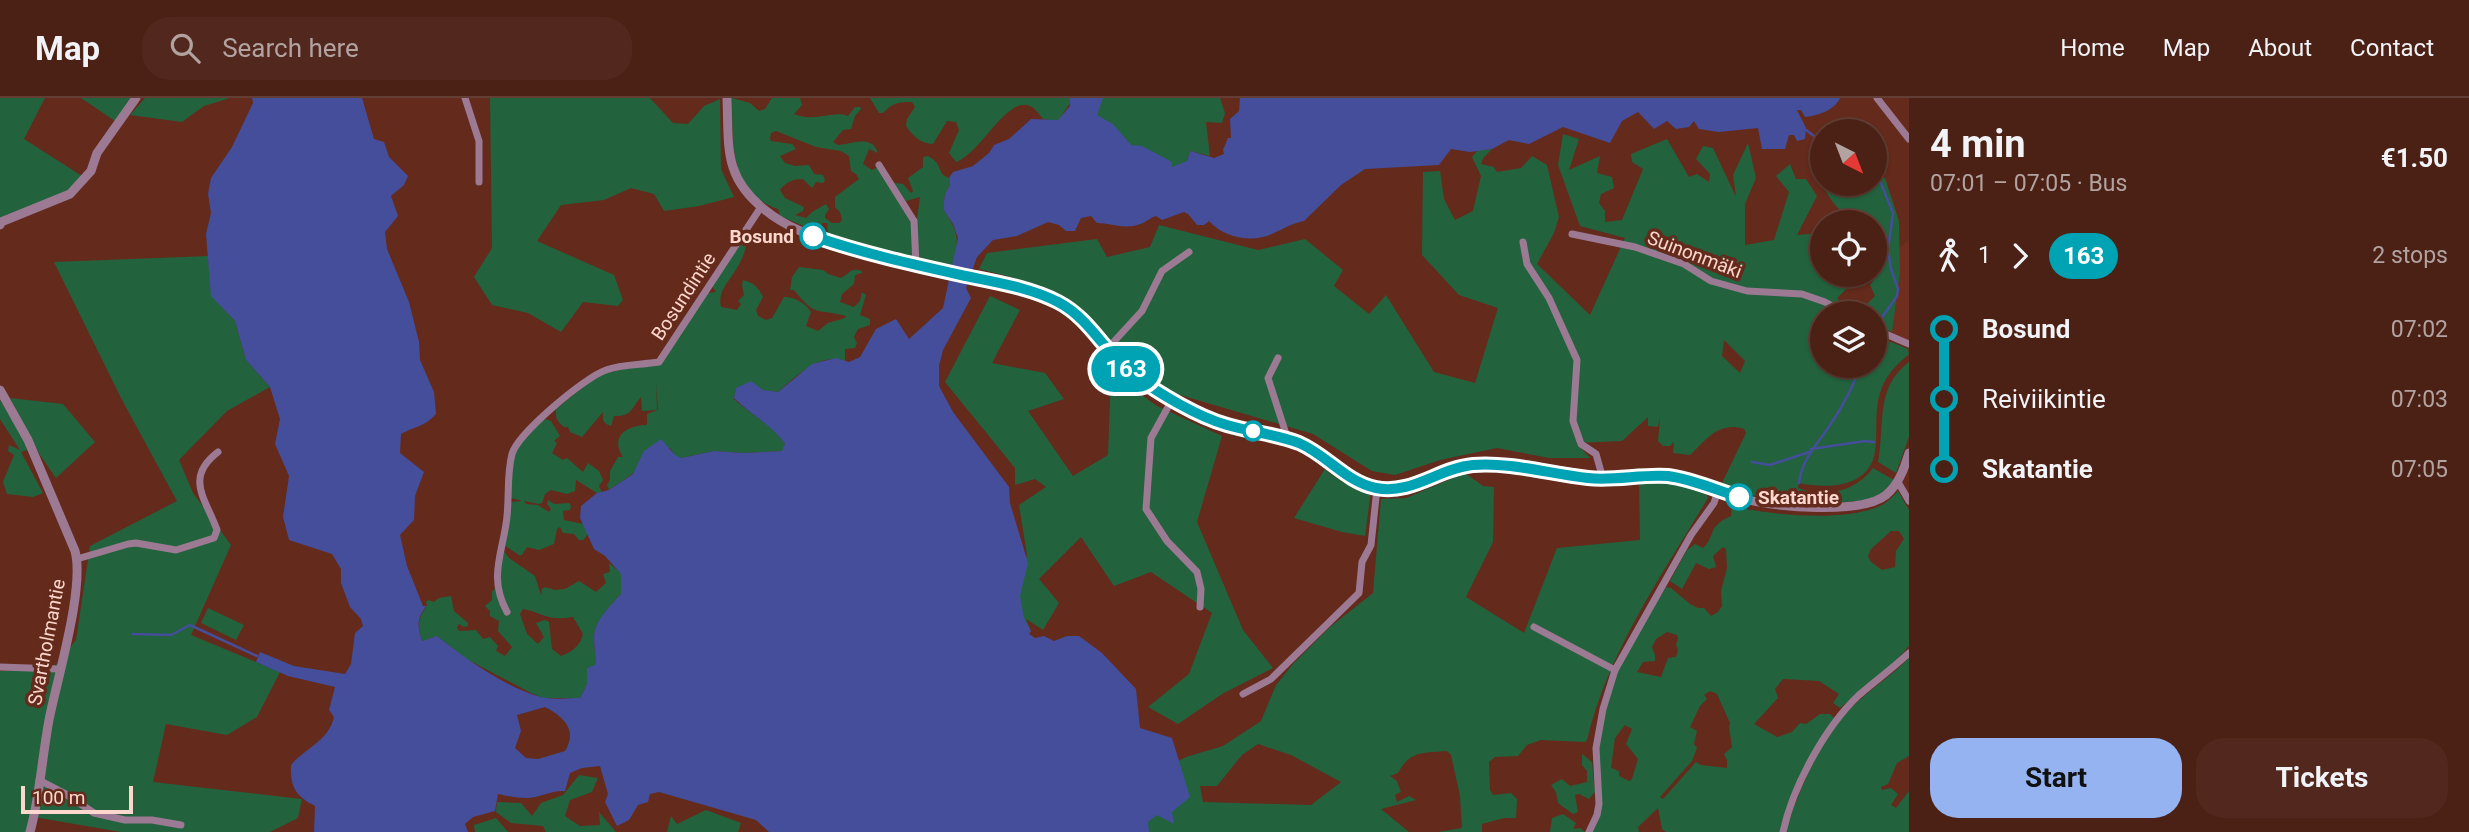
<!DOCTYPE html>
<html lang="en">
<head>
<meta charset="utf-8">
<style>
	:root { --surface:#4b2015; --page:#52281e; --text:#f1f3f6; --muted:#b2a3a0; --line:#623e34; --accent:#95b2f1 }
	body { margin:0; font-family:Roboto,sans-serif; background:var(--page); color:var(--text); height:100vh; display:flex; flex-direction:column; font-size:26px; white-space:nowrap }
	* { box-sizing:border-box; margin:0 }
	p { font-size:23px; color:var(--muted) }
	.icon { flex:none; width:38px; height:38px; fill:none; stroke:currentColor; stroke-width:2; stroke-linecap:round; stroke-linejoin:round }
	.map { position:relative; flex:1; overflow:hidden }
	.panel { display:flex; flex-direction:column; background:var(--surface); width:560px }
	.panel>* { flex:none }
	.badge { padding:0 14px; border-radius:23px; font-size:24px; line-height:46px }
	.needle { width:46px; rotate:138deg }
	.controls { position:absolute; left:1810px; top:21px; display:grid; gap:14px }
	.controls a { display:grid; place-items:center; width:77px; height:77px; border-radius:50%; background:var(--surface); box-shadow:0 2px 5px #0004,0 0 0 2px var(--line); font-size:35px }
	.scale { position:absolute; left:21px; bottom:18px; width:112px; box-sizing:border-box; padding-left:7px; border:4px solid #fcd7cd; border-top:0; font-size:19px; line-height:24px; white-space:nowrap; color:#fcd7cd; -webkit-text-stroke:5px #642a1c; paint-order:stroke }
	.map>.badge { position:absolute; translate:-50% -50%; box-shadow:0 0 0 4px #fff }
	.legs { display:flex; align-items:center; gap:10px; height:77px; padding:0 21px; font-size:23px }
	.legs p { margin-inline-start:auto }
	.overview { display:flex; align-items:center; justify-content:space-between; height:119px; padding:0 21px }
	h1 { font-size:38px; font-weight:700; line-height:52px }
	.button { display:flex; gap:14px; margin-top:auto; padding:14px 21px }
	.button a { flex:1; height:80px; border-radius:28px; background:var(--accent); color:#111; font-size:28px; font-weight:700; line-height:80px; text-align:center }
	.button a+a { background:var(--page); color:var(--text) }
	ul { padding:0 21px; list-style:none }
	li { display:flex; align-items:center; gap:24px; height:70px; font-size:26px }
	li i { display:grid; place-items:center; width:10px; height:100%; margin:0 9px; background:currentColor }
	li i::after { content:''; width:18px; height:18px; margin:-9px; border:5px solid; border-radius:50%; background:var(--surface) }
	li p { margin-inline-start:auto }
	li:first-child i { background:linear-gradient(#0000 50%,currentColor 0) }
	li:last-child i { background:linear-gradient(currentColor 50%,#0000 0) }
	header { display:flex; align-items:center; gap:42px; box-sizing:border-box; height:98px; padding:0 35px; background:var(--surface); border-bottom:2px solid var(--line) }
	header strong { font-size:33px }
	nav { display:flex; gap:38px; margin-inline-start:auto; font-size:24px }
	.search { width:490px; height:63px; background:var(--page); display:flex; align-items:center; gap:18px; box-sizing:border-box; padding:0 24px; border-radius:28px; color:var(--muted); font-size:26px }
	main { display:flex; flex:1; min-height:0 }
	.map>svg:first-child { display:block }
</style>
</head>
<body>
<header>
<strong>Map</strong>
<div class="search"><svg class="icon" aria-label="search" viewBox="0 0 24 24"><circle cx="10" cy="10" r="6"/><path d="M15 15l6 6"/></svg>Search here</div>
<nav><a>Home</a><a>Map</a><a>About</a><a>Contact</a></nav>
</header>
<main>
<div class="map">
<svg width="1909" height="734" viewBox="0 0 1909 734">
	<rect width="100%" height="100%" fill="#642a1c"/>
	<polygon fill="#702e1e" points="1909,142 1909,245 1892,234 1900,175 1900,149"/>
	<g fill="#22633d" fill-rule="evenodd">
		<polygon points="0,0 45,0 24,41 82,78 64,96 0,121"/>
		<polygon points="81,0 131,0 115,23"/>
		<polygon points="145,0 230,0 204,8 182,24 130,17"/>
		<polygon points="490,0 650,0 673,25 688,26 704,8 720,1 721,71 734,99 699,108 664,113 654,96 631,90 604,102 561,107 537,143 614,177 623,202 618,208 583,204 561,234 528,215 492,207 474,179 492,150"/>
		<path d="M732,0L750,5L759,13L765,11L772,0H800L802,7L794,16C814,25 833,12 848,18L855,9H860L861,11L855,18L851,31L843,32L833,44L838,47C852,46 872,36 878,55L869,51L863,66L872,72L878,69L917,121L920,99L906,103L894,85L903,86L911,95L913,93L908,80L923,69V59L928,58C940,65 937,67 943,77L949,80L950,87L945,96L943,111C960,136 959,142 952,170L831,138L828,136L827,125H822L820,135L780,118L778,111C728,95 733,42 732,0ZM776,33L816,49L841,53L849,58L851,73L856,76L859,81L835,99V109L840,114L842,122L839,125H832L825,120V117L829,111L826,106L812,114L806,120L795,117L803,113L804,109L785,100L780,92C786,84 793,81 803,81L812,90L816,84L823,85L825,82L823,77L814,76L809,67L795,68L785,65L780,58L796,51L792,46L771,43L770,41L771,35Z"/>
		<path d="M863,0H1069L1070,5L1058,23L1043,21C1039,16 1034,8 1027,7C1004,3 980,56 956,64L949,55L959,32L956,24L947,23L933,46C921,46 912,37 906,28L907,21L915,9L912,4C898,4 892,5 883,15H879L870,0Z"/>
		<polygon points="1098,0 1220,0 1225,15 1222,25 1206,24 1210,58 1190,53 1182,77 1098,35 1095,4"/>
		<path d="M1563,36L1579,41L1569,72L1600,58L1597,75L1612,79L1614,90L1601,96L1599,105L1605,113V124L1622,122L1643,71L1632,64L1631,56L1667,41L1689,79L1697,76L1709,84L1710,76L1696,61L1703,48L1713,50L1736,99L1733,77L1748,45L1756,80L1745,106V147L1774,142L1789,94L1776,78L1790,66L1796,81H1806L1817,98L1797,137L1822,135V177H1861L1837,200L1848,212L1860,203L1866,207L1875,198L1870,187L1876,179L1872,177H1874V124C1840,124 1832,103 1816,77L1822,72V86H1874V75L1885,80L1899,123L1900,175L1892,234L1874,226V215H1853L1848,213L1845,215H1822V268H1874V237L1908,251L1909,256C1896,267 1885,278 1880,295C1874,314 1878,334 1875,354C1869,390 1827,391 1799,385L1798,390C1825,400 1856,394 1873,370L1894,382C1887,392 1879,398 1867,402C1818,408 1772,404 1725,391L1722,389L1723,383L1746,335L1744,331C1719,323 1707,341 1690,357L1673,355L1674,344L1670,348H1663L1658,343L1660,319L1658,329L1648,328V319L1622,343L1576,345L1590,360H1549L1497,350L1440,362L1395,377L1372,373L1313,336L1170,294L1126,269L1077,210L1014,180L979,171L987,155L1097,141L1107,159L1150,149L1159,127L1258,152L1305,141L1343,172L1334,188L1369,216L1386,197L1434,274L1475,285L1498,210L1459,197L1422,157L1423,74L1440,73L1444,101L1455,122L1473,113L1481,78L1472,59L1478,52L1492,51L1483,60L1481,66L1494,69L1497,74L1521,70L1532,58L1547,67L1559,119L1554,135L1537,166L1590,217L1625,140L1580,128L1558,67ZM1724,242L1745,263L1740,275L1722,258Z"/>
		<path d="M746,139L748,141C746,150 743,160 738,168C731,182 717,192 721,209L737,212L741,206L738,203L744,197L742,187L743,182C754,185 758,189 763,199L756,212L758,218L766,222L772,220L784,199C795,199 805,205 811,214L806,228L818,233L828,225L845,220L846,218C816,210 816,220 794,192H790L792,179L799,169L823,172L828,176L841,180C850,175 851,169 862,173V175L855,177L854,186L842,196L840,204L854,209L860,203L862,194L866,197L860,217L870,221V227L858,231L854,239L857,245L855,250L845,251V263C819,254 796,279 778,294L736,290L734,301C752,318 771,325 785,346L783,353L744,355L714,353L681,360L675,358L670,350L609,392L607,387L610,382V373L618,359H623C609,338 628,327 647,327V316L658,312L656,285L657,312L642,313L641,299C632,309 632,319 614,318L611,328L606,326L603,322V314L582,339L570,334L568,329H564C557,324 555,319 556,311L598,277L663,262L708,195L716,194L711,187Z"/>
		<polygon points="208,158 212,198 235,223 246,262 270,289 227,313 179,362 193,395 231,447 191,537 280,574 257,619 227,637 166,626 153,684 302,701 298,720 270,734 121,734 34,719 30,734 0,734 0,573 51,573 76,542 90,448 177,403 121,300 54,164"/>
		<polygon points="990,198 1020,212 992,265 1045,275 1064,301 1028,313 1073,378 1108,357 1111,275 1157,308 1222,338 1197,424 1243,532 1273,570 1222,596 1178,626 1148,609 1189,576 1212,515 1151,474 1114,488 1081,439 1039,481 1059,505 1043,532 1026,521 1031,533 1004,532 1027,457 1019,407 1046,389 1035,381 1015,387 1015,370 945,284"/>
		<path d="M1909,264V339L1896,375L1878,364C1885,327 1875,289 1909,264Z"/>
		<polygon points="10,300 63,306 95,344 56,380 40,357"/>
		<polygon points="0,302 30,351 21,354 43,395 33,399 7,396 3,384 14,357 8,353 9,347 20,352 0,321"/>
		<polygon points="546,321 551,323 560,338 554,343 557,345 552,355 563,362 567,360 583,374 588,365 599,373 603,382 599,388 602,395 597,395 576,382 575,393 567,396 551,392 545,396 542,405 539,406 524,403 526,406 538,407 549,414 551,411 547,406 548,402 554,406 569,405 571,408 570,412 563,413 564,422 583,426 588,436 583,442 579,442 574,436 563,435 560,429 557,431 554,446 539,452 527,449 522,457 519,457 504,447 511,404 522,403 511,400 512,355 541,323"/>
		<path d="M1325,371C1339,384 1353,389 1371,393L1365,438L1342,434L1294,420Z"/>
		<path d="M1465,375L1483,388L1494,389L1493,444L1466,499L1524,535L1557,450L1640,442L1639,383L1676,384L1707,397L1708,400C1662,477 1608,554 1587,642L1585,644L1541,642L1527,647L1518,658L1495,659L1489,664L1490,692L1493,697L1511,695L1517,701L1516,720H1504L1482,726V734H1438L1462,730L1460,698L1451,657L1447,653C1424,655 1410,652 1398,675L1390,678L1397,683L1401,694L1395,697L1397,704L1409,698L1416,702L1381,711L1409,734H1140L1163,671L1186,659L1223,648L1261,623L1276,587L1293,566L1330,529L1373,495L1381,401L1406,400ZM1258,646L1291,657L1341,684L1311,707L1203,704L1200,688H1217L1242,657Z"/>
		<path d="M1898,393L1909,412V548L1893,566L1840,610L1833,605L1839,596L1819,583L1783,581L1775,591L1778,600L1754,626L1777,639L1792,634L1800,625L1806,626L1820,616H1830L1834,620L1808,664L1780,734H1666L1662,731L1658,710L1638,729L1639,734H1593C1607,709 1597,681 1598,654C1599,640 1602,624 1605,611C1615,567 1644,527 1666,489L1671,490L1690,506L1698,510H1704L1711,518L1718,514L1722,508L1721,493L1727,470L1726,451L1723,449L1713,458L1716,469L1709,471L1696,465L1682,491L1670,483L1687,452L1695,446L1703,450C1716,438 1707,428 1731,418L1732,408C1771,417 1845,425 1882,407C1888,404 1893,398 1898,393ZM1891,433H1899L1904,441L1896,453L1895,469L1882,472L1871,464L1868,458L1871,451ZM1667,534L1677,537L1678,540L1676,547L1678,552L1676,559L1668,560L1661,579L1637,574L1643,564L1655,563V557L1652,549L1656,541ZM1710,593L1717,596L1730,625L1729,629L1732,649L1724,656L1727,662V670L1701,667L1696,664L1663,701L1660,699L1692,663L1697,650L1694,646L1697,633L1690,629L1700,608L1707,601L1704,597ZM1625,627L1632,631L1626,646L1638,661L1632,681L1629,683L1619,678V673L1611,670L1615,640Z"/>
		<path d="M503,452L509,460L535,478L541,497L542,491L545,489L555,492L565,491L579,483L596,494L606,485L603,476L610,474L609,465L621,475V496C610,508 595,523 594,539C594,549 596,558 595,568L587,570V586L580,600H543L531,595L463,559L437,538L422,543C417,527 418,521 427,507L426,504L428,502L434,504L439,500L451,498L454,513L468,525V528L464,529L459,526L457,529L459,533L476,532L483,541L490,539L498,548L496,553L505,558L512,549L498,533L499,523L490,518V513L485,508L492,502V494L495,490ZM523,511C547,516 545,523 573,519L583,536C580,548 572,554 561,558L552,551L549,524L545,522L536,525L544,539L538,546L527,536L520,516Z"/>
		<polygon points="208,510 244,527 236,542 201,525"/>
		<path d="M1909,560V658L1897,665L1888,686L1881,689L1882,692L1891,690L1898,696L1891,707L1896,710L1909,693V734H1785C1800,691 1819,643 1851,610C1869,592 1891,578 1909,560Z"/>
		<polygon points="1582,656 1592,664 1595,694 1589,701 1579,696 1575,697 1578,714 1573,716 1558,705 1556,694 1551,687 1562,681 1570,688 1587,684 1587,673 1582,667"/>
		<polygon points="579,677 598,680 592,694 570,702 565,718 580,728 600,727 599,714 616,734 546,734 543,728 511,725 496,714 497,704 521,705 532,718 541,705 563,697"/>
		<polygon points="706,712 741,725 738,734 667,734 671,718 677,726"/>
		<polygon points="1563,716 1576,725 1573,731 1580,730 1585,734 1550,734 1552,720"/>
		<polygon points="496,720 508,734 475,734 474,727"/>
	</g>
	<path fill="#444e9a" fill-rule="evenodd" d="M252,0H362L374,41L384,44L389,59L408,78L404,87L391,98L398,118L385,134L387,151L409,204L419,244L420,262L434,294L436,316C423,330 417,327 401,336L400,355L424,374L415,398L414,422L400,437L407,468L423,508H426C417,521 417,527 422,543L437,538C464,560 507,590 541,599C553,602 568,600 580,600L587,586V570L595,567C596,557 594,549 594,539C595,522 610,508 621,496V476L605,458L594,451L580,420L581,408L597,395L609,392L633,376L644,353L661,341L675,357L681,360L714,353L744,355L782,353L785,346C771,326 751,317 734,300L736,290L751,283L763,292L778,294L812,266L836,260L849,264L860,259L876,231L896,221L909,241L943,210L958,140L953,126L943,111L945,96L950,87L949,80L953,74L973,68L989,55L994,47L1009,41L1031,21L1058,22L1070,8L1069,0H1103L1097,17L1113,26L1131,47L1142,48L1172,64V69L1187,63L1190,53L1214,60L1224,56L1223,52L1228,40H1231L1230,21L1239,13L1240,0H1840C1835,12 1817,18 1805,19L1801,12H1797L1806,30L1805,41L1797,43L1794,37H1789L1785,51H1762L1758,30L1719,34L1699,31L1694,23L1689,29L1676,31L1667,23L1654,31L1638,14L1622,23L1610,45L1563,29L1529,46L1509,42L1492,51L1470,54L1451,51L1439,67L1365,71L1341,87L1304,123C1292,125 1283,131 1272,136C1252,145 1224,140 1209,123L1204,127H1197L1188,116L1184,114L1162,122L1156,118C1149,120 1147,124 1140,126C1125,132 1111,125 1097,125L1091,118L1081,120L1075,133H1066L1059,127L1048,124L1017,138L993,142L977,159L966,190L971,200L943,252L939,268V288L953,314L1009,389L1010,405L1028,465L1020,498L1024,520L1031,533L1029,536L1035,540L1044,538L1054,543L1067,538H1079L1102,555L1136,591L1140,630L1172,640L1190,699L1172,714L1174,726L1157,717L1148,724L1149,734H769L756,722L659,694L650,696L648,704L638,707L629,722L617,728L605,704L608,696L600,668L582,670L570,675L565,693C551,692 540,700 526,700C517,700 507,698 498,696L495,713L473,719L465,726L468,734H314L315,708C296,698 290,689 291,667C305,650 328,644 334,619L329,612L335,589L288,578L256,564L260,554L294,568L345,576L351,566L355,535L363,528L361,521L350,509L341,485V471L332,456L289,442L283,419L289,378L275,346L280,321L270,289L246,262L235,223L211,198L206,136L211,115L208,96L211,80L232,49L253,5ZM545,609C564,619 578,632 565,653L538,661L526,660L515,650L521,633L517,617Z"/>
	<g fill="none" stroke-linecap="round" stroke-linejoin="round">
		<g stroke="#444e9a" stroke-width="2.5">
			<polyline points="1806,32 1822,44"/>
			<polyline points="1874,80 1880,83 1893,115 1888,152 1891,171 1898,191 1897,198 1876,228"/>
			<polyline points="1811,351 1865,343 1874,344"/>
			<polyline points="1752,364 1770,367 1809,354"/>
			<path d="M1799,385C1802,360 1817,347 1830,327C1843,308 1853,290 1860,268"/>
			<polyline points="133,536 171,537 190,527 257,558"/>
		</g>
		<g stroke="#9c7a94" stroke-width="7">
			<polyline points="465,0 479,43 479,84"/>
			<polyline points="1877,0 1909,41"/>
			<polyline points="879,67 914,123 916,167"/>
			<polyline points="1572,136 1635,149 1684,166 1711,183 1747,193 1802,196 1825,204 1845,215"/>
			<polyline points="1523,144 1527,166 1549,200 1577,262 1573,323 1581,346 1596,356 1603,381"/>
			<polyline points="1874,231 1909,246"/>
			<polyline points="1108,250 1142,213 1162,173 1189,154"/>
			<polyline points="1278,260 1268,280 1288,342"/>
			<polyline points="1173,300 1151,340 1146,411 1167,443 1197,474 1201,491 1200,509"/>
			<polyline points="1898,384 1909,403"/>
			<path d="M77,461L128,446L136,445L176,452L214,440L217,432C206,401 184,380 218,354"/>
			<path d="M507,514C489,481 501,459 506,426C510,403 506,379 512,356C517,336 585,279 606,272C622,266 641,267 659,264L761,109"/>
			<polyline points="1534,529 1615,572"/>
			<polyline points="0,569 59,571"/>
			<polyline points="1243,596 1271,581 1359,495 1362,464 1371,447 1377,390"/>
			<polyline points="39,682 64,695 94,715 125,722 152,722 181,727"/>
			<polyline points="1589,734 1597,717 1599,706 1596,650 1603,611 1615,572 1691,437 1714,405 1718,393"/>
			<path d="M1783,734C1793,688 1825,629 1859,597C1875,583 1893,570 1909,555"/>
		</g>
		<g stroke="#9c7a94" stroke-width="9">
			<path d="M727,0C729,49 723,79 765,112C786,129 809,137 833,145C879,160 927,169 975,180C997,185 1020,189 1042,197C1092,215 1098,251 1135,278C1159,295 1198,318 1226,327C1251,335 1276,335 1300,346C1326,357 1343,380 1371,388C1411,400 1444,366 1484,367C1521,367 1558,379 1594,381C1622,382 1650,375 1677,380C1700,384 1721,395 1744,401C1774,409 1861,417 1886,397C1899,386 1904,371 1909,355"/>
			<polyline points="0,127 1,124 70,96 91,73 97,55 136,0"/>
			<path d="M0,292L28,342L75,453C85,490 57,581 49,622C42,659 40,698 30,734"/>
		</g>
	</g>
	<g fill="none" stroke-linecap="round" stroke-linejoin="round">
		<defs>
			<path id="line-1" d="M813,138C862,155 911,166 961,177C994,184 1029,189 1058,204C1091,221 1105,256 1134,277C1158,295 1198,319 1227,327C1251,334 1275,336 1299,345C1327,357 1346,384 1376,390C1412,397 1439,370 1473,367C1511,364 1550,376 1588,380C1615,383 1641,376 1668,378C1692,381 1716,392 1739,399"/>
		</defs>
		<use href="#line-1" stroke="#fff" stroke-width="16"/>
		<use href="#line-1" stroke="#00a3b4" stroke-width="10"/>
	</g>
	<g fill="#fff" stroke="#00a3b4" stroke-width="3.5">
		<circle cx="813" cy="138" r="12"/>
		<circle cx="1253" cy="333" r="9"/>
		<circle cx="1739" cy="399" r="12"/>
	</g>
	<g text-anchor="middle" stroke-width="7" stroke-linejoin="round" paint-order="stroke">
		<g font-size="19" font-weight="bold" fill="#fcd7cd" stroke="#642a1c" text-anchor="end">
			<text x="794" y="145">Bosund</text>
			<text x="1758" y="406" text-anchor="start">Skatantie</text>
		</g>
		<g font-size="19" fill="#fcd7cd" stroke="#642a1c">
			<text transform="translate(1695 156) rotate(21)" y="7">Suinonmäki</text>
			<text transform="translate(683 198) rotate(-57)" y="7">Bosundintie</text>
			<text transform="translate(46 544) rotate(-79)" y="7">Svartholmantie</text>
		</g>
	</g>
</svg>
<div class="controls">
<a><svg class="needle" viewBox="-14 -14 28 28"><path d="M0-13l5 13h-10z" fill="#e53935"/><path d="M0 13l5-13h-10z" fill="#b2a3a0"/></svg></a>
<a><svg class="icon" aria-label="locate" viewBox="0 0 24 24"><circle cx="12" cy="12" r="6"/><path d="M12 2v4M12 18v4M2 12h4M18 12h4"/></svg></a>
<a><svg class="icon" aria-label="layers" viewBox="0 0 24 24"><path d="M12 4l9 5-9 5-9-5zM3 14l9 5 9-5"/></svg></a>
</div>
<div class="scale">100 m</div>
<b class="badge" style="left:1126px;top:271px;background:#00a3b4;color:#fff">163</b>
</div>
<section class="panel">
<div class="overview"><div><h1>4 min</h1><p>07:01 – 07:05 · Bus</p></div><b>€1.50</b></div>
<div class="legs"><svg class="icon" aria-label="walk" viewBox="0 0 24 24"><circle cx="13" cy="4" r="2"/><path d="M13 8l-2 6 4 7M11 14l-3 7M7 12l3-4h3l4 4"/></svg>1<svg class="icon" aria-label="forward" viewBox="0 0 24 24"><path d="M9 5l7 7-7 7"/></svg><b class="badge" style="background:#00a3b4;color:#fff">163</b><p>2 stops</p></div>
<ul>
<li><i style="color:#00a3b4"></i><b>Bosund</b><p>07:02</p></li>
<li><i style="color:#00a3b4"></i><span>Reiviikintie</span><p>07:03</p></li>
<li><i style="color:#00a3b4"></i><b>Skatantie</b><p>07:05</p></li>
</ul>
<div class="button"><a>Start</a><a>Tickets</a></div>
</section>
</main>
</body>
</html>
